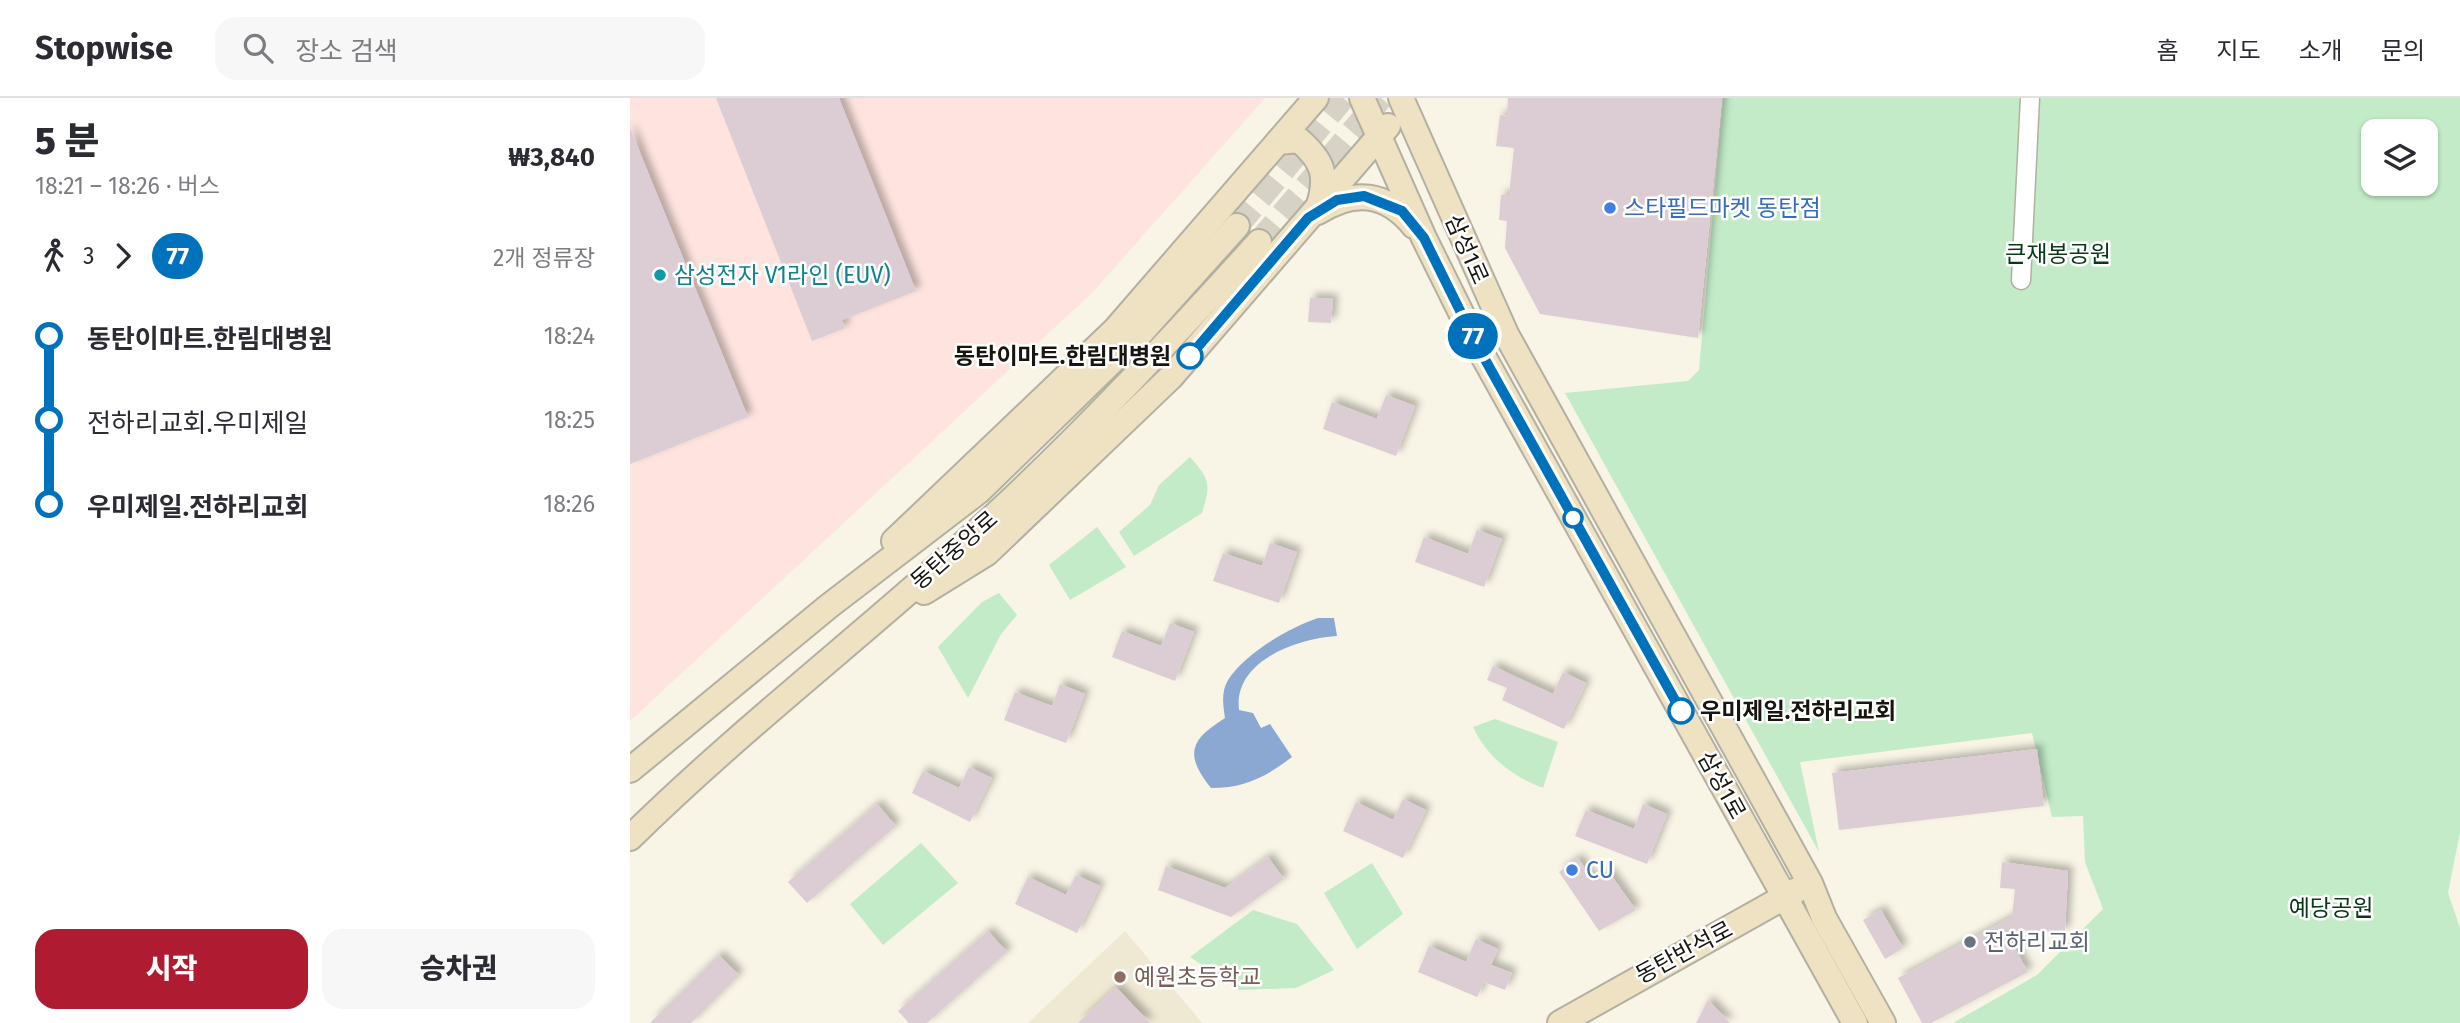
<!DOCTYPE html>
<html lang="ko">
<head>
<meta charset="utf-8">
<style>
	:root { --surface:#fff; --page:#f7f7f7; --text:#2b2b33; --muted:#7c7c81; --line:#e1e1e2; --accent:#af1c31 }
	body { margin:0; font-family:"Fira Sans","Noto Sans KR",sans-serif; background:var(--page); color:var(--text); height:100vh; display:flex; flex-direction:column; font-size:26px; white-space:nowrap }
	* { box-sizing:border-box; margin:0 }
	p { font-size:23px; color:var(--muted) }
	.icon { flex:none; width:38px; height:38px; fill:none; stroke:currentColor; stroke-width:2; stroke-linecap:round; stroke-linejoin:round }
	.map { position:relative; flex:1; overflow:hidden }
	.panel { display:flex; flex-direction:column; background:var(--surface); width:630px }
	.panel>* { flex:none }
	.badge { padding:0 14px; border-radius:23px; font-size:24px; line-height:46px }
	.fabs { position:absolute; left:1731px; top:21px; display:grid; gap:14px }
	.fabs a { display:grid; place-items:center; width:77px; height:77px; border-radius:14px; background:var(--surface); box-shadow:0 2px 5px #0004; font-size:35px }
	.map>.badge { position:absolute; translate:-50% -50%; box-shadow:0 0 0 4px #fff }
	.legs { display:flex; align-items:center; gap:10px; height:77px; padding:0 35px; font-size:23px }
	.legs p { margin-inline-start:auto }
	.head { display:flex; align-items:center; justify-content:space-between; height:119px; padding:0 35px }
	h1 { font-size:38px; font-weight:800; line-height:52px }
	.primary-button { display:flex; gap:14px; margin-top:auto; padding:14px 35px }
	.primary-button a { flex:1; height:80px; border-radius:21px; background:var(--accent); color:#fff; font-size:28px; font-weight:800; line-height:80px; text-align:center }
	.primary-button a+a { background:var(--page); color:var(--text) }
	ul { padding:0 35px; list-style:none }
	li { display:flex; align-items:center; gap:24px; height:84px; font-size:26px }
	li i { display:grid; place-items:center; width:10px; height:100%; margin:0 9px; background:currentColor }
	li i::after { content:''; width:18px; height:18px; margin:-9px; border:5px solid; border-radius:50%; background:var(--surface) }
	li p { margin-inline-start:auto }
	li:first-child i { background:linear-gradient(#0000 50%,currentColor 0) }
	li:last-child i { background:linear-gradient(currentColor 50%,#0000 0) }
	header { display:flex; align-items:center; gap:42px; box-sizing:border-box; height:98px; padding:0 35px; background:var(--surface); border-bottom:2px solid var(--line) }
	header strong { font-size:33px }
	nav { display:flex; gap:38px; margin-inline-start:auto; font-size:24px }
	.search { width:490px; height:63px; background:var(--page); display:flex; align-items:center; gap:18px; box-sizing:border-box; padding:0 24px; border-radius:21px; color:var(--muted); font-size:26px }
	main { display:flex; flex:1; min-height:0 }
	.map>svg:first-child { display:block }
</style>
</head>
<body>
<header>
<strong>Stopwise</strong>
<div class="search"><svg class="icon" aria-label="search" viewBox="0 0 24 24"><circle cx="10" cy="10" r="6"/><path d="M15 15l6 6"/></svg>장소 검색</div>
<nav><a>홈</a><a>지도</a><a>소개</a><a>문의</a></nav>
</header>
<main>
<section class="panel">
<div class="head"><div><h1>5 분</h1><p>18:21 – 18:26 · 버스</p></div><b>₩3,840</b></div>
<div class="legs"><svg class="icon" aria-label="walk" viewBox="0 0 24 24"><circle cx="13" cy="4" r="2"/><path d="M13 8l-2 6 4 7M11 14l-3 7M7 12l3-4h3l4 4"/></svg>3<svg class="icon" aria-label="forward" viewBox="0 0 24 24"><path d="M9 5l7 7-7 7"/></svg><b class="badge" style="background:#0072bc;color:#fff">77</b><p>2개 정류장</p></div>
<ul>
<li><i style="color:#0072bc"></i><b>동탄이마트.한림대병원</b><p>18:24</p></li>
<li><i style="color:#0072bc"></i><span>전하리교회.우미제일</span><p>18:25</p></li>
<li><i style="color:#0072bc"></i><b>우미제일.전하리교회</b><p>18:26</p></li>
</ul>
<div class="primary-button"><a>시작</a><a>승차권</a></div>
</section>
<div class="map">
<svg width="1830" height="925" viewBox="0 0 1830 925">
	<defs>
		<filter id="shadow"><feDropShadow dx="5" dy="-5" stdDeviation="3.5" flood-color="#0004"/></filter>
	</defs>
	<rect width="100%" height="100%" fill="#f8f4e6"/>
	<polygon fill="#efe8d3" points="495,833 572,925 398,925"/>
	<polygon fill="#fee3de" points="0,0 635,0 463,194 0,623"/>
	<g fill="#c3ebc8" fill-rule="evenodd">
		<path d="M1093,0H1830V734L1818,795L1830,830V925H1323L1407,877L1473,811L1455,764L1453,718L1422,719L1402,635L1170,664L1189,754L935,295L1058,283L1069,272ZM1743,33H1796V86H1743Z"/>
		<path d="M560,359C580,381 581,387 572,415L504,458L489,434L520,407L529,387Z"/>
		<polygon points="467,429 496,469 440,502 419,467"/>
		<polygon points="369,495 387,517 371,536 338,600 308,549 352,504"/>
		<path d="M865,621L928,644L913,690C883,679 857,659 843,629Z"/>
		<polygon points="291,745 328,785 253,847 220,806"/>
		<polygon points="742,765 773,816 727,851 694,795"/>
		<polygon points="623,812 667,826 704,872 666,890 609,892 560,859"/>
	</g>
	<path fill="#8ba8d2" d="M688,520H704L707,538C668,540 603,563 609,612L623,615L631,630L640,626L662,659C636,679 614,690 581,690C554,656 560,642 595,620C593,607 591,594 598,582C615,555 659,530 688,520Z"/>
	<g fill="#dccdd4" filter="url(#shadow)">
		<polygon points="86,0 209,0 286,193 212,222 215,230 182,243"/>
		<polygon points="878,0 1092,0 1068,240 910,216 875,150 877,123 869,122 871,97 879,97 884,50 866,48 870,17 877,18"/>
		<polygon points="0,30 118,319 0,366"/>
		<polygon points="680,200 703,201 701,225 678,224"/>
		<polygon points="756,297 785,308 766,358 693,331 702,304 747,321"/>
		<polygon points="847,432 872,441 854,489 785,464 794,439 838,456"/>
		<polygon points="640,445 667,454 649,505 583,483 593,455 632,468"/>
		<polygon points="540,525 564,534 545,583 482,559 492,533 531,548"/>
		<polygon points="863,568 923,596 933,574 956,585 934,631 872,602 877,590 857,582"/>
		<polygon points="430,586 455,596 436,645 374,622 385,594 422,608"/>
		<polygon points="1407,651 1414,708 1209,732 1202,675"/>
		<polygon points="339,669 362,680 340,724 282,695 293,673 329,690"/>
		<polygon points="773,701 796,712 773,760 713,733 726,704 763,722"/>
		<polygon points="247,706 266,728 177,805 158,784"/>
		<polygon points="1013,706 1037,716 1017,766 945,738 956,712 1004,731"/>
		<polygon points="638,759 654,781 601,819 528,792 536,768 595,790"/>
		<polygon points="948,760 965,784 979,774 1006,812 969,833 929,774"/>
		<polygon points="1372,764 1438,773 1435,834 1375,832 1398,874 1301,925 1292,925 1268,880 1382,819 1385,791 1370,790"/>
		<polygon points="446,777 470,788 447,835 385,806 398,779 436,797"/>
		<polygon points="1251,812 1273,850 1255,861 1233,822"/>
		<polygon points="358,833 377,854 297,925 279,925 268,913"/>
		<polygon points="846,841 868,851 861,867 882,875 875,892 854,884 847,899 788,874 799,848 836,864"/>
		<polygon points="89,857 109,877 61,925 20,925"/>
		<polygon points="486,889 520,925 448,925"/>
		<polygon points="1078,902 1100,925 1066,925"/>
	</g>
	<g fill="none" stroke-linecap="round" stroke-linejoin="round">
		<g stroke="#d6d3c6" stroke-width="24" stroke-dasharray="24 12" stroke-linecap="butt">
			<polyline points="607,128 713,0"/>
			<polyline points="629,144 751,0"/>
		</g>
		<defs>
			<polyline id="street" points="1391,182 1400,0"/>
			<g id="secondary">
				<polyline points="732,0 794,140 847,247 1225,925"/>
				<polyline points="771,0 876,236 1180,785 1194,820 1253,925"/>
				<path d="M648,44L669,42C693,63 698,77 689,107"/>
				<path d="M688,114C724,91 756,94 784,128"/>
				<polyline points="264,443 485,232 686,0"/>
				<polyline points="294,494 357,455 541,279 758,28"/>
				<polyline points="0,672 199,508 349,393 508,238 607,128"/>
				<path d="M0,740C116,626 245,528 364,418C458,331 544,238 629,144"/>
				<polyline points="930,925 1167,792"/>
			</g>
		</defs>
		<use href="#street" stroke="#b3afa2" stroke-width="21"/>
		<use href="#secondary" stroke="#b3afa2" stroke-width="28"/>
		<use href="#street" stroke="#fff" stroke-width="18"/>
		<use href="#secondary" stroke="#eee2c2" stroke-width="24"/>
	</g>
	<g fill="none" stroke-linecap="round" stroke-linejoin="round">
		<defs>
			<polyline id="line-1" points="560,258 678,120 707,102 734,98 772,113 794,140 847,247 1051,613"/>
		</defs>
		<use href="#line-1" stroke="#fff" stroke-width="16"/>
		<use href="#line-1" stroke="#0072bc" stroke-width="10"/>
	</g>
	<g fill="#3f7fe0" stroke="#fff" stroke-width="2.5">
		<circle cx="980" cy="110" r="7"/>
		<circle cx="942" cy="772" r="7"/>
	</g>
	<circle fill="#0f9aa8" stroke="#fff" stroke-width="2.5" cx="30" cy="177" r="7"/>
	<g fill="#fff" stroke="#0072bc" stroke-width="3.5">
		<circle cx="560" cy="258" r="12"/>
		<circle cx="943" cy="420" r="9"/>
		<circle cx="1051" cy="613" r="12"/>
	</g>
	<circle fill="#6b7280" stroke="#fff" stroke-width="2.5" cx="1340" cy="844" r="7"/>
	<circle fill="#8d6e63" stroke="#fff" stroke-width="2.5" cx="490" cy="879" r="7"/>
	<g text-anchor="middle" stroke-width="5" stroke-linejoin="round" paint-order="stroke">
		<g font-size="23" fill="#366cbe" stroke="#fff" text-anchor="start">
			<text x="994" y="118">스타필드마켓 동탄점</text>
			<text x="956" y="780">CU</text>
		</g>
		<g font-size="23" fill="#171510" stroke="#fff">
			<text transform="translate(837 151) rotate(66)" y="8">삼성1로</text>
			<text transform="translate(324 452) rotate(-41)" y="8">동탄중앙로</text>
			<text transform="translate(1092 687) rotate(61)" y="8">삼성1로</text>
			<text transform="translate(1054 854) rotate(-28)" y="8">동탄반석로</text>
		</g>
		<g font-size="23" fill="#073916" stroke="#fff">
			<text x="1428" y="164">큰재봉공원</text>
			<text x="1701" y="818">예당공원</text>
		</g>
		<g font-size="23" fill="#0d838f" stroke="#fff" text-anchor="start">
			<text x="44" y="185">삼성전자 V1라인 (EUV)</text>
		</g>
		<g font-size="23" font-weight="bold" fill="#171510" stroke="#fff" text-anchor="end">
			<text x="541" y="266">동탄이마트.한림대병원</text>
			<text x="1070" y="621" text-anchor="start">우미제일.전하리교회</text>
		</g>
		<g font-size="23" fill="#5b616d" stroke="#fff" text-anchor="start">
			<text x="1354" y="852">전하리교회</text>
		</g>
		<g font-size="23" fill="#785e54" stroke="#fff" text-anchor="start">
			<text x="504" y="887">예원초등학교</text>
		</g>
	</g>
</svg>
<div class="fabs">
<a><svg class="icon" aria-label="layers" viewBox="0 0 24 24"><path d="M12 4l9 5-9 5-9-5zM3 14l9 5 9-5"/></svg></a>
</div>
<b class="badge" style="left:843px;top:238px;background:#0072bc;color:#fff">77</b>
</div>
</main>
</body>
</html>
